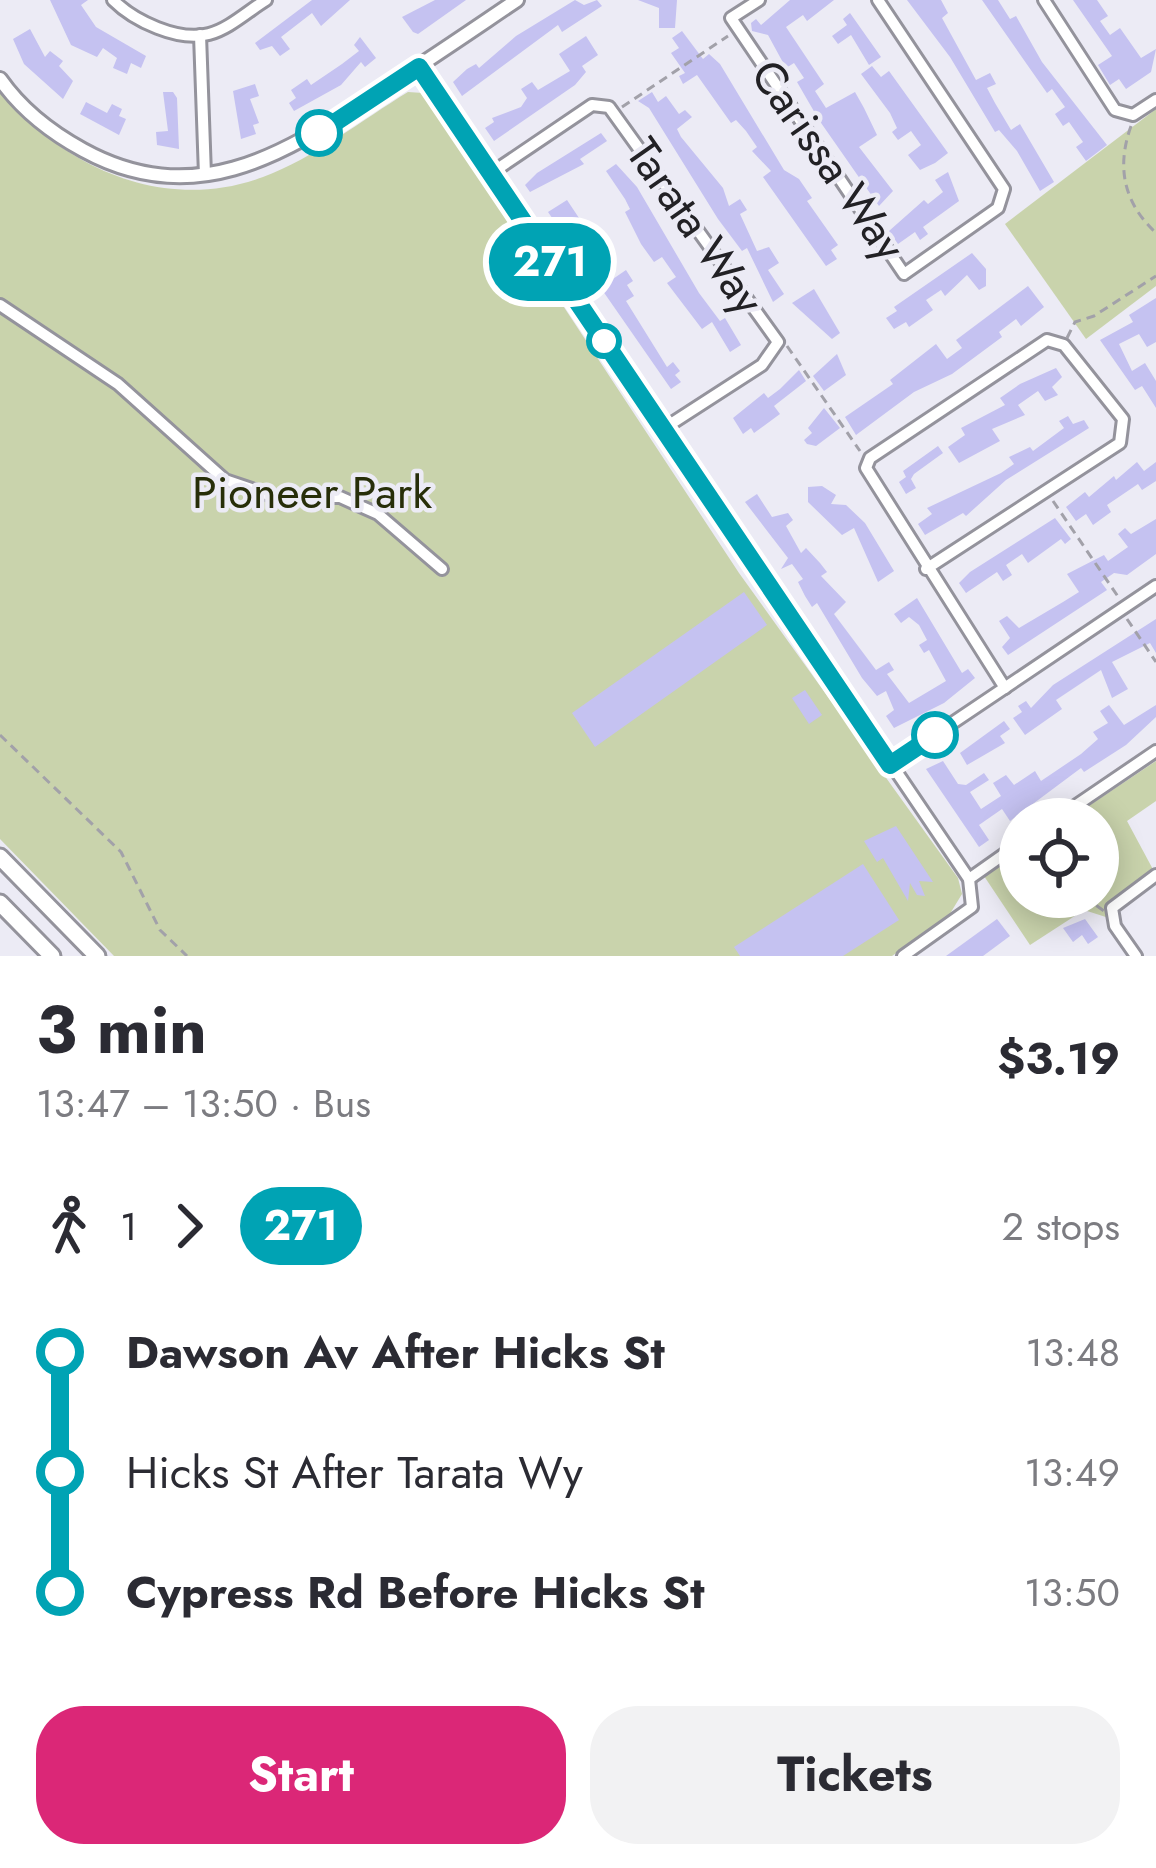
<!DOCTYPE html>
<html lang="en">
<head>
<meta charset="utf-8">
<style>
	:root { --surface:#fff; --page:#f2f2f3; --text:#2b2b33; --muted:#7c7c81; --accent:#db2777 }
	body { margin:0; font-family:Jost,sans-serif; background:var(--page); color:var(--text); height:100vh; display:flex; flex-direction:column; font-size:45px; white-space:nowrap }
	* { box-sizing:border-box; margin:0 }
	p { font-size:39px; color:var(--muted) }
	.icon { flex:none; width:66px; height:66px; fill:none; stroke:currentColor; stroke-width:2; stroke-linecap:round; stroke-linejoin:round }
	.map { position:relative; height:956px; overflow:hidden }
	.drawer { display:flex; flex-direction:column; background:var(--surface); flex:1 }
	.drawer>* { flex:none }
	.badge { padding:0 24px; border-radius:39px; font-size:42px; line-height:78px }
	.controls { position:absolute; left:999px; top:798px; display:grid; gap:24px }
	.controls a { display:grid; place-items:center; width:120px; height:120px; border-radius:50%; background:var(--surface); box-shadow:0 6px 30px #0003; font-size:60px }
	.map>.badge { position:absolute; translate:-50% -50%; box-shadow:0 0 0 6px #fff }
	.legs { display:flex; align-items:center; gap:18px; height:132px; padding:0 36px; font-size:39px }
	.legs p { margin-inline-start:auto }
	.summary { display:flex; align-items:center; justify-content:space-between; height:204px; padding:0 36px }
	h1 { font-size:66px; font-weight:700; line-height:90px }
	.action { display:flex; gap:24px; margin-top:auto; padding:24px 36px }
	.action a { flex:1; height:138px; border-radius:48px; background:var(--accent); color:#fff; font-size:48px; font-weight:700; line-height:138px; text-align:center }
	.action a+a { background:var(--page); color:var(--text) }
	ul { padding:0 36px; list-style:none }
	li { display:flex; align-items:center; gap:42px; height:120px; font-size:45px }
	li i { display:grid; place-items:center; width:18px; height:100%; margin:0 15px; background:currentColor }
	li i::after { content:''; width:30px; height:30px; margin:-15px; border:9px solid; border-radius:50%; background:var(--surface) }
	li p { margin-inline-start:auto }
	li:first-child i { background:linear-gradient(#0000 50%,currentColor 0) }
	li:last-child i { background:linear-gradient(currentColor 50%,#0000 0) }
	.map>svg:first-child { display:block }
</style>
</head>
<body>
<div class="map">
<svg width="1156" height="956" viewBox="0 0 1156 956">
	<rect width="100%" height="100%" fill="#ecebf5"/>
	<g fill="#c9d3ac">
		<path d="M0,89C61,167 164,214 263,177C314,158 362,120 408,92L423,93L739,573L958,878L962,894L948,917L892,956H114L0,839Z"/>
		<polygon points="1156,109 1156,286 1086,339 1005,224"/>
		<polygon points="1156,761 1156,801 1127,821 1156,875 1122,897 1112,919 1084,910 1030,945 984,876 1020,852 1020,897 1098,897 1098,819 1069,819"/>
	</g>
	<g fill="#c5c2f1">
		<polygon points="50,0 88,0 81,5 96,27 146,56 141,68 131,63 127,74 113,68 117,58 103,48 97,57 71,45"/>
		<polygon points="312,0 350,0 321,26 312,13 281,37 290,49 280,56 272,46 260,50 255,43"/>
		<polygon points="435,0 466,0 418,34 413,32 402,17"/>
		<polygon points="575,0 584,5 597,0 602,6 562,32 558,25 462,96 453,82 467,69 476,64 479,68 516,36"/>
		<polygon points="638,0 677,0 675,28 659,28 659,8"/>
		<polygon points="790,0 834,0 807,21 803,15 786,27 824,84 815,91 826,108 855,92 864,108 877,135 859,147 893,191 879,206 819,120 797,82 804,78 794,63 786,68 768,35 752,31 751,23 756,19 761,25"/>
		<polygon points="907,0 941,0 948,13 942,18 976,80 990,73 996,84 987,88 995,103 1011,130 1020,124 1054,182 1040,191 1017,151 999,130 995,132 950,57"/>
		<polygon points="982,0 998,0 1010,19 1016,16 1042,62 1107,145 1086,161 1076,147 1083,142 1069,122 1063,126 1055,114 1065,107 1052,89 1047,93"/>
		<polygon points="1073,0 1097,0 1108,16 1100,21 1110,35 1120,28 1141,58 1156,49 1151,72 1126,89 1119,79 1110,85 1098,65 1112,56"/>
		<polygon points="850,13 881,57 869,65 851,35 838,44 832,36 847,25 843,19"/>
		<polygon points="30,29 45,57 50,51 63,61 59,66 73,81 63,99 24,64 13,39"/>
		<polygon points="682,31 703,59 709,54 720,64 784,170 799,179 812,198 807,201 838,245 831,250 837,259 826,266 763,177 771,171 752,151 757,147 746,131 736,120 731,123 697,75 683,84 679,76 685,73 671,53 679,48 672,38"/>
		<polygon points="586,36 598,55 582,66 586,72 575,85 494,141 485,128 494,122 492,118 521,107 527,98 521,89 532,82 538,90 570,71 559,54"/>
		<polygon points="360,37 376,58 365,67 361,62 341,85 294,111 289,103 296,98 291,90 307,79 311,85 342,64 359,51 354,45"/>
		<polygon points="872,66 881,77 889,71 948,153 935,163 920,170 908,155 921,145 911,131 898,140 892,132 897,128 890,113 861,74"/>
		<polygon points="255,84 259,96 250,99 259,123 253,125 256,134 241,139 233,91"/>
		<polygon points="163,92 173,92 177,98 179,149 157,145 156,132 168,131"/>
		<polygon points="652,92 658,102 666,96 679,114 685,110 692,117 677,129 681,137 723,188 729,206 740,199 747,210 740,214 757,251 769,247 779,263 768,270 784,294 773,302 747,248 742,251 718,219 649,108 638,101"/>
		<polygon points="86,102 107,113 112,104 122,109 119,116 126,119 119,135 80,114"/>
		<polygon points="601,133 607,141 580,159 584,164 530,192 525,185 537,173"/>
		<polygon points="616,164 637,187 699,293 720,321 725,318 741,345 730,352 712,322 702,329 667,283 676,277 662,257 654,262 641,244 625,212 630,209 625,199 606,171"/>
		<polygon points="948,172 959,201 923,227 928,234 920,240 915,232 898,244 889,231 924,200 928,204 943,192 935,180"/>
		<polygon points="567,200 595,242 588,248 610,281 626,270 633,281 627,285 634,296 626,301 667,367 673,362 680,371 675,375 681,382 671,389 548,212"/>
		<polygon points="972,253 986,269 986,286 979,290 967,275 945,296 941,290 926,300 933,310 909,327 906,322 894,329 886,318 897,311 894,307"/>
		<polygon points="1028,286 1044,307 1021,326 1016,319 999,332 1002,337 952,374 914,392 856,435 845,417 893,384 890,380 936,344 947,359 962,348 956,340"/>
		<polygon points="814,289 840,333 832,339 792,303"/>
		<polygon points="1156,298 1156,342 1147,347 1139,334 1119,344 1132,371 1145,363 1156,381 1156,408 1142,386 1135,390 1100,340 1133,322 1129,315"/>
		<polygon points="837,354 846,375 824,391 813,376"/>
		<polygon points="1056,368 1062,377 1052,387 1058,395 1045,401 1038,391 1018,405 1025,415 992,429 1000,441 959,463 948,447 965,435 961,428 1005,405 1000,398 1020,384"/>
		<polygon points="799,370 806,381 774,406 780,414 754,433 751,428 743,434 733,418 764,393 768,398 780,389"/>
		<polygon points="824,408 840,428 816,446 807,444 804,440 812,433 808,428"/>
		<polygon points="1068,416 1073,424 1084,420 1089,428 1006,480 966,516 963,513 925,535 918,524 932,514 927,508 1001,473 1014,464 1009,457 1030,447 1033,451 1064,428 1059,421"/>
		<polygon points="938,446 943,453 914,474 911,479 916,488 906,494 899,482 906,477 903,471"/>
		<polygon points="1137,462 1144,471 1156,462 1156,481 1142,490 1138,484 1107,505 1111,512 1093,525 1086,514 1076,521 1066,507 1085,492 1089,497 1114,476 1116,480"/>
		<polygon points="822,486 836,495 831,504 846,505 865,523 894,571 878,582 854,528 842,535 808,502 808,487"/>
		<polygon points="757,494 772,517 788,513 793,520 786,526 801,553 806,548 820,563 827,572 821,576 846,602 834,614 876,670 889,662 894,670 887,674 909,703 946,681 929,650 924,653 919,645 927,640 919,625 909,617 901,623 894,614 917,598 962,673 968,669 975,678 944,703 894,728 886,716 894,710 886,691 877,696 862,678 817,603 812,607 805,596 798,582 803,579 792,564 781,569 788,558 745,502"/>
		<polygon points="1055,518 1071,539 1065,544 1061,539 1028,563 1022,554 1006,565 1012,575 1003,581 997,572 966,593 959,583 970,572"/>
		<polygon points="1156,519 1156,554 1127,575 1114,573 1101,582 1107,590 1008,655 1002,647 1010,638 999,621 1007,616 1019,628 1063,602 1079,592 1067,574 1104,555 1108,561 1128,547 1118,534 1125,528 1131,534"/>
		<polygon points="744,592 767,625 595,747 572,713"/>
		<polygon points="1156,619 1156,653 1150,643 1112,662 1128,689 1112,698 1101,670 1056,700 1062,709 1025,735 1013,718 1022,712 1018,706 1026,701 1031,708 1053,685"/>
		<polygon points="805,690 822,715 809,724 792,698"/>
		<polygon points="1109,705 1124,725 1156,705 1156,717 1126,745 1084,772 1081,768 1010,821 1002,809 979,825 989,840 979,847 926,769 943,761 958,784 966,785 984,773 989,780 970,792 981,809 1001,796 993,783 1006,775 1014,785 1035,771 1041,781 1081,754 1098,739 1093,732 1108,723 1100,711"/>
		<polygon points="1004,721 1010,729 1000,736 1005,743 967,765 960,753"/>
		<polygon points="896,826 933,882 919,881 925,896 917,895 910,883 908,901 883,858 877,862 864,841"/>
		<polygon points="863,864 899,920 843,956 740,956 734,947"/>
		<polygon points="997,919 1010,936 983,956 946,956"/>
		<polygon points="1085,919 1098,937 1088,944 1082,935 1073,942 1063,928"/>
	</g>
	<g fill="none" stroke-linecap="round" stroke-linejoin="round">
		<defs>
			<g id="minor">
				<path d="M113,0C134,21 178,42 209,34C229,29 248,11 266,0"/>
				<polyline points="759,0 731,18 904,274 998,208 1004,189 878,0"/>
				<polyline points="1044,0 1115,110 1133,115 1156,100"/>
				<polyline points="200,35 205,175"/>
				<polyline points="419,66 969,879 972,907 903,956"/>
				<polyline points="490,174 592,105 609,107 778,342 762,365 663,429"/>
				<polyline points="0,305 118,384 225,480 275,497 340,497 378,514 442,569"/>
				<polyline points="926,569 1120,443 1123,419 1064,345 1047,340 870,458 866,468 1005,688"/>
				<polyline points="890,765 1156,586"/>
				<polyline points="1056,819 1156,751"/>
				<polyline points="969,879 1020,843"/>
				<polyline points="1136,956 1115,926 1112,908 1156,875"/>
			</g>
			<path id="major" d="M0,79C21,109 50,132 83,150C192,210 280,157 371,97C420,66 468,33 517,0"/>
			<g id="highway">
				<polyline points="0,857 97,956"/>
				<polyline points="0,903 52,956"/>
			</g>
		</defs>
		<use href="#minor" stroke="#94939c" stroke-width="16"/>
		<use href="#major" stroke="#94939c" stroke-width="18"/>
		<use href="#highway" stroke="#94939c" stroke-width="21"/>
		<g stroke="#a2a1a9" stroke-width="3" stroke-dasharray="9 6" stroke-linecap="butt">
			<polyline points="622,107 728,36"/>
			<path d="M1131,126C1116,168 1124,203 1156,233"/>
			<polyline points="1067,338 1075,322 1094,316 1156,276"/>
			<polyline points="787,346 860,451"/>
			<polyline points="1053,501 1119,598"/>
			<polyline points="1127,619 1156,662"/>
			<polyline points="0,735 121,852 160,930 187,956"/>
			<polyline points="1084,897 1104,911"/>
		</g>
		<use href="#minor" stroke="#fff" stroke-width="10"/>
		<use href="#major" stroke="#fff" stroke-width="12"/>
		<use href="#highway" stroke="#fff" stroke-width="15"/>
	</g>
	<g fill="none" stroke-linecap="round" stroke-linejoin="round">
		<defs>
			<polyline id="line-1" points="319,133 419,67 890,765 935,735"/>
		</defs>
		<use href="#line-1" stroke="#fff" stroke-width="27"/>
		<use href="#line-1" stroke="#00a3b4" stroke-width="18"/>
	</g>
	<g fill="#fff" stroke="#00a3b4" stroke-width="6">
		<circle cx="319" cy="133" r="21"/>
		<circle cx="604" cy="341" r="15"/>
		<circle cx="935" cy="735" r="21"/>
	</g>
	<g text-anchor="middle" stroke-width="9" stroke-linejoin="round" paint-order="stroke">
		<g font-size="45" fill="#222125" stroke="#ecebf5">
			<text transform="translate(829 160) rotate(55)" y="16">Carissa Way</text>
			<text transform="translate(696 226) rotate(55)" y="16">Tarata Way</text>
		</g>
		<g font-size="45" fill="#272e09" stroke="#ecebf5">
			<text x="312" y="508">Pioneer Park</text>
		</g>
	</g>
</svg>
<div class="controls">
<a><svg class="icon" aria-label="locate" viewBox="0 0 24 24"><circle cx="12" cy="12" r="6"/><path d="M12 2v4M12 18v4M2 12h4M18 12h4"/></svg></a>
</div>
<b class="badge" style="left:550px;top:262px;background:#00a3b4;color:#fff">271</b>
</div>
<section class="drawer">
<div class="summary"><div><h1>3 min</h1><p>13:47 – 13:50 · Bus</p></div><b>$3.19</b></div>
<div class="legs"><svg class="icon" aria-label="walk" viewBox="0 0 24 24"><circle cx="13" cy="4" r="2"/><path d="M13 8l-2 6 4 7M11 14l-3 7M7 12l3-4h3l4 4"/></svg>1<svg class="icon" aria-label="forward" viewBox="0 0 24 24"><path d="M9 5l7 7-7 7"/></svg><b class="badge" style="background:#00a3b4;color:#fff">271</b><p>2 stops</p></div>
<ul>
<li><i style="color:#00a3b4"></i><b>Dawson Av After Hicks St</b><p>13:48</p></li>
<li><i style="color:#00a3b4"></i><span>Hicks St After Tarata Wy</span><p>13:49</p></li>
<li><i style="color:#00a3b4"></i><b>Cypress Rd Before Hicks St</b><p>13:50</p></li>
</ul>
<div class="action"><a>Start</a><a>Tickets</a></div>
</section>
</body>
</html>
